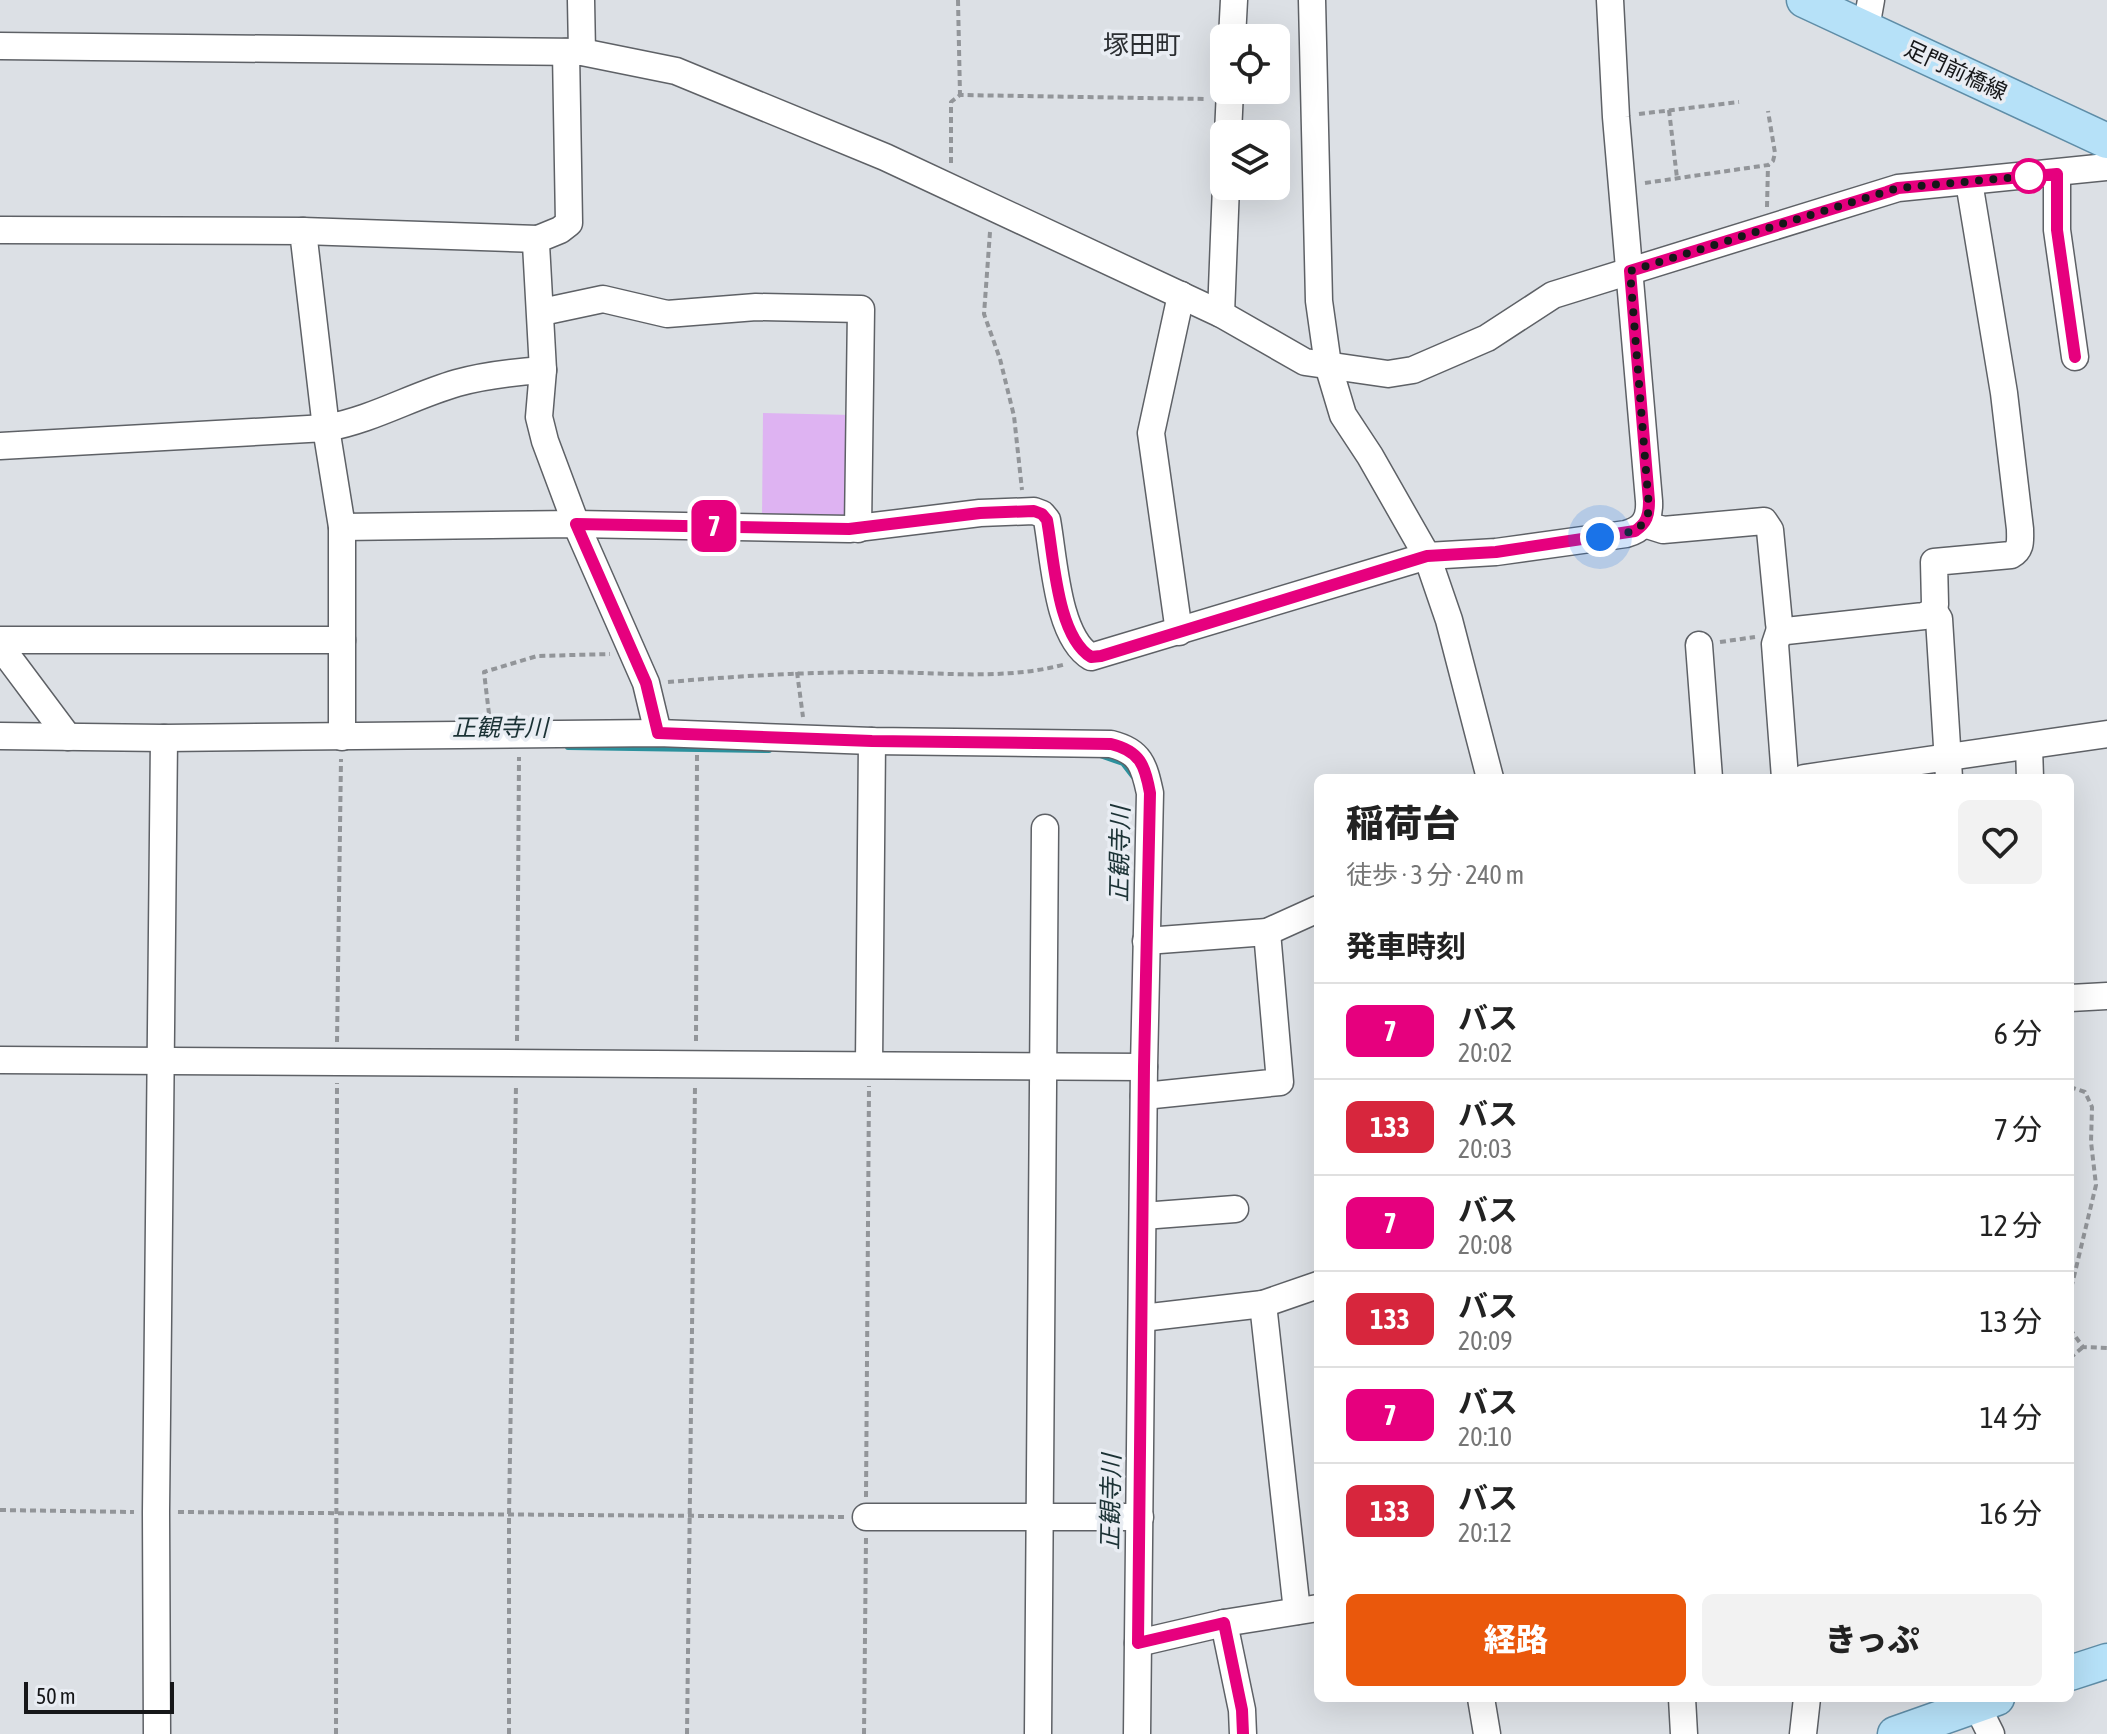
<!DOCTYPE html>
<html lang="ja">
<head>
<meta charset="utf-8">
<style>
	:root { --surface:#fff; --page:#f2f2f2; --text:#222; --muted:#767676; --line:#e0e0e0; --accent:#ea580c }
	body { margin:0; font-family:"Asap Condensed","Noto Sans JP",sans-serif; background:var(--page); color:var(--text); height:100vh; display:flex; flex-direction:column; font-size:30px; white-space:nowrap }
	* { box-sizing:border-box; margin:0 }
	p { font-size:26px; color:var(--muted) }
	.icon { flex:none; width:44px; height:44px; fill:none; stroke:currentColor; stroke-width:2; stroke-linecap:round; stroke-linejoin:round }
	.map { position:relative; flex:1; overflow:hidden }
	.sheet { position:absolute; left:1314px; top:774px; width:760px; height:928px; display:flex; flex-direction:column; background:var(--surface); border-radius:12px; box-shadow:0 8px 32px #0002 }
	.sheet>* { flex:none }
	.badge { padding:0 16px; border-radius:12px; font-size:28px; line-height:52px }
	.controls { position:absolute; left:1210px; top:24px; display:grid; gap:16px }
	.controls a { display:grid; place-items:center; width:80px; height:80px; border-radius:12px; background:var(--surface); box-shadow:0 8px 32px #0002; font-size:40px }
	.scale { position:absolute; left:24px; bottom:20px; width:150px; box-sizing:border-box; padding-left:8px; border:4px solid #161719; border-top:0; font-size:22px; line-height:28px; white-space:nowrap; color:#161719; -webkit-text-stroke:6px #e9edf3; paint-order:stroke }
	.you { position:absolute; width:40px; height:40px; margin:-20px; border:6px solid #fff; border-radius:50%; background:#1a73e8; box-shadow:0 0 0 12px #1a73e833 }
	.map>.badge { position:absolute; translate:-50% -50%; box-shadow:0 0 0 4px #fff }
	h2 { padding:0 32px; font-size:30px; line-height:72px }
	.round { display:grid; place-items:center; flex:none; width:84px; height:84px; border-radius:12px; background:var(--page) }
	.head { display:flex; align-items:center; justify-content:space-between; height:136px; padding:0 32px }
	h1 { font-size:38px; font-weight:800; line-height:60px }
	.primary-button { display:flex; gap:16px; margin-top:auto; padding:16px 32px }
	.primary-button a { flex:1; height:92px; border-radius:12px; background:var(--accent); color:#fff; font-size:32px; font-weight:800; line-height:92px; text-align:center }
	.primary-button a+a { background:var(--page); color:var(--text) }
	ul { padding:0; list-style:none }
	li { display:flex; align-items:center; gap:24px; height:96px; padding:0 32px; border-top:2px solid var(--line) }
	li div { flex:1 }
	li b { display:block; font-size:30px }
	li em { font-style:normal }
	li .badge { min-width:88px; font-weight:700; text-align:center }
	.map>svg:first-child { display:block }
</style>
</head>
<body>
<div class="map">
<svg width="2107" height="1734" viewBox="0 0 2107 1734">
	<rect width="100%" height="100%" fill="#dce0e5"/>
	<polygon fill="#deb3f2" points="763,413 852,415 846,520 762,518"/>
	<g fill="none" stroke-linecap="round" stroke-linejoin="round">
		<g stroke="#2c919d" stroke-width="6">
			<polyline points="568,747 769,750"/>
			<polyline points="1100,755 1123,763 1133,776"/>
		</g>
		<defs>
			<g id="minor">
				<polyline points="581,0 582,52"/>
				<polyline points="1312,0 1319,301 1328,365 1343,415 1370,456 1427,556 1449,620 1490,778"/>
				<polyline points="1866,28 1871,0"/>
				<polyline points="1232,38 1234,0"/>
				<polyline points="0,46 582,52 676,71 885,157 1221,314 1305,362 1388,374 1413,370 1487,338 1553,295 1898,188 2107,167"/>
				<polyline points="566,52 569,223 560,230 538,239 536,244 543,370 539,417 545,441 576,524 646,683 658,733"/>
				<polyline points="1228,134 1230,90"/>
				<polyline points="2057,174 2057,230 2075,357"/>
				<path d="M0,230L303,231L326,428C372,420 412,396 457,383C485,375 514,372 543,370"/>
				<polyline points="303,231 538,239"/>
				<polyline points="542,312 603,299 667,314 756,307 861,309 858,529"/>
				<polyline points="1221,314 1226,186"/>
				<path d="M0,446L326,428L342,527L576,524L849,529L980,513L1034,511L1042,514L1047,520C1054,558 1057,637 1091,657L1427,556L1496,552L1626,534C1644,529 1650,519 1649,501L1616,117L1610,0"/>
				<path d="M1644,524L1663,530L1764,521L1770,530L1779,623L1780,629L1786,631L1924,616L1934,611L1935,604L1934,562L2011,555C2022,549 2020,540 2020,529L2004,393L1969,182"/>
				<polyline points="1934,611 1939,619 1949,778"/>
				<polyline points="1780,629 1775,644 1785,778"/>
				<polyline points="1179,632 1151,433 1181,295"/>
				<polyline points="0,640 342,640"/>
				<polyline points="1699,645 1709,778"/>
				<polyline points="0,646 68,737"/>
				<path d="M0,736L164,738L658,733L872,741L1111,744C1140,751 1144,765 1150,793L1144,1067L1137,1734"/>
				<polyline points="342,737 342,527"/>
				<polyline points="2029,747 2030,778"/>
				<polyline points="1804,778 2107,734"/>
				<polyline points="1146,941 1267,932 1318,909"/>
				<polyline points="2070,998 2107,996"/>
				<polyline points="0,1060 1144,1067"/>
				<polyline points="869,1064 872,741"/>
				<polyline points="1144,1096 1280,1082 1267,932"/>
				<polyline points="1143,1216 1235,1209"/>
				<polyline points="1263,1304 1297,1611"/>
				<polyline points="1142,1318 1263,1304 1318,1285"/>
				<polyline points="866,1517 1140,1517"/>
				<polyline points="1224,1623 1242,1710 1243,1734"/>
				<polyline points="1138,1643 1224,1623 1318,1608"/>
				<polyline points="1481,1698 1487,1734"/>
				<polyline points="1682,1698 1684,1734"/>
				<polyline points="1980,1704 1980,1712 1991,1734"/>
				<polyline points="157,1734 156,1512 164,738"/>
				<polyline points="1038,1734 1045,828"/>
				<polyline points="1803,1734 1807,1698"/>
			</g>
			<g id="major">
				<polyline points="1804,0 2107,141"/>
				<polyline points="2070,1673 2107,1661"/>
				<polyline points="1895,1734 1997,1698"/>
			</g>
		</defs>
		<use href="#minor" stroke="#5e6166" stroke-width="29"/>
		<use href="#major" stroke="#5f8da7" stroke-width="37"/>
		<g stroke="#929599" stroke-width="4" stroke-dasharray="6 4" stroke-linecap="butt">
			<polyline points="958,0 960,95"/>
			<polyline points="1669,110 1677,178"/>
			<polyline points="1639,114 1739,102"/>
			<polyline points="951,163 951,102 960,95 1207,99"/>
			<polyline points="1645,183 1768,165 1773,161 1775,153 1768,111"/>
			<polyline points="1767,207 1768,165"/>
			<polyline points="990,232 984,314 1000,359 1014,416 1022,490"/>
			<polyline points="1720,642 1755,637"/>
			<polyline points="797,672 803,717"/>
			<path d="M668,682C738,676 807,672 877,672C940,672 1004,681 1066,664"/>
			<polyline points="489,714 484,672 537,656 610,654"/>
			<polyline points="517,1041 519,757"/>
			<polyline points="696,1041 697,754"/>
			<polyline points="337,1042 341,759"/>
			<polyline points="2070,1087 2085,1092 2092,1107 2091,1142 2096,1185 2070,1293"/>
			<polyline points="2070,1329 2083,1347 2107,1348"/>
			<polyline points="2070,1358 2083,1347"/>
			<polyline points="866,1497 869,1086"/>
			<polyline points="0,1510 134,1512"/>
			<polyline points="178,1512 846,1517"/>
			<polyline points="336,1734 337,1083"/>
			<polyline points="509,1734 509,1515 516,1085"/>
			<polyline points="687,1734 695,1086"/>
			<polyline points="864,1734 866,1538"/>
		</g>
		<use href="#minor" stroke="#fff" stroke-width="26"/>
		<use href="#major" stroke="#b6e1f8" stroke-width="34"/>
	</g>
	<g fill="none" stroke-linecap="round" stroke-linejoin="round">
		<defs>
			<path id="line" d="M1243,1734L1242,1710L1224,1623L1138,1643L1144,1067L1150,793C1145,765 1140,751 1111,744L872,741L658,733L646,683L576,524L849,529L980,513L1034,511L1042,514L1047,520C1054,558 1057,636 1091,657L1101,656L1427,556L1496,552L1635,531C1647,523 1649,515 1649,501L1630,271L1887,192L1898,188L2057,174V230L2075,357"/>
		</defs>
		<use href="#line" stroke="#fff" stroke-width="18"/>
		<use href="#line" stroke="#e6007e" stroke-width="12"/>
		<path stroke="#161719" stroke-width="8" stroke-dasharray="0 14.4" d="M1600,537C1622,534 1646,534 1649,508L1630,271L1898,188L2029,176"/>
	</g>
	<circle fill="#fff" stroke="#e6007e" stroke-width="4" cx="2029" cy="176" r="16"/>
	<g text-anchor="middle" stroke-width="7" stroke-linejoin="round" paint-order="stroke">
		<g font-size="22" fill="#161719" stroke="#e9edf3">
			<text transform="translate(1956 70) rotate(25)" y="8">足門前橋線</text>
		</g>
		<g font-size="24" font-style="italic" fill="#1b3235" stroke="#e9edf3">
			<text x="500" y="736">正観寺川</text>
			<text transform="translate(1120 854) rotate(-89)" y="8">正観寺川</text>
			<text transform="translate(1111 1502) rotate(-89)" y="8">正観寺川</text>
		</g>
		<g font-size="26" fill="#2b2e32" stroke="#e9edf3">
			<text x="1142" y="54">塚田町</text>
		</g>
	</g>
</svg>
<div class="controls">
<a><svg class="icon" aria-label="locate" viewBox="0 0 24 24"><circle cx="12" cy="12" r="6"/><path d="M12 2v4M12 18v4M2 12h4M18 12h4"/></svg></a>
<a><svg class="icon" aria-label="layers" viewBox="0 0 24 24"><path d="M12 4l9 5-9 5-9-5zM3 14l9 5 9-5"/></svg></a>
</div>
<div class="scale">50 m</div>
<div class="you" style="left:1600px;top:537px"></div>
<b class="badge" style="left:714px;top:526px;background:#e6007e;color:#fff">7</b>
<section class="sheet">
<div class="head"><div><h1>稲荷台</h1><p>徒歩 · 3 分 · 240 m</p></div><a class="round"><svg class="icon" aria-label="heart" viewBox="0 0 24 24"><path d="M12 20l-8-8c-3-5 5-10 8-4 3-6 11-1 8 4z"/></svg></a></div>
<h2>発車時刻</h2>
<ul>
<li><span class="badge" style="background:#e6007e;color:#fff">7</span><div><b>バス</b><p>20:02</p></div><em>6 分</em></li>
<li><span class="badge" style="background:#d7263d;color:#fff">133</span><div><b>バス</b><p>20:03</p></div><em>7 分</em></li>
<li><span class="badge" style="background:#e6007e;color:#fff">7</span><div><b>バス</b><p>20:08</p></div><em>12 分</em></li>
<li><span class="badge" style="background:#d7263d;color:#fff">133</span><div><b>バス</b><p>20:09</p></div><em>13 分</em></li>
<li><span class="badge" style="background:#e6007e;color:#fff">7</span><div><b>バス</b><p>20:10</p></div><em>14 分</em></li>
<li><span class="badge" style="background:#d7263d;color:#fff">133</span><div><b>バス</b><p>20:12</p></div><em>16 分</em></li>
</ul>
<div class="primary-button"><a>経路</a><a>きっぷ</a></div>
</section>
</div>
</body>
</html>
